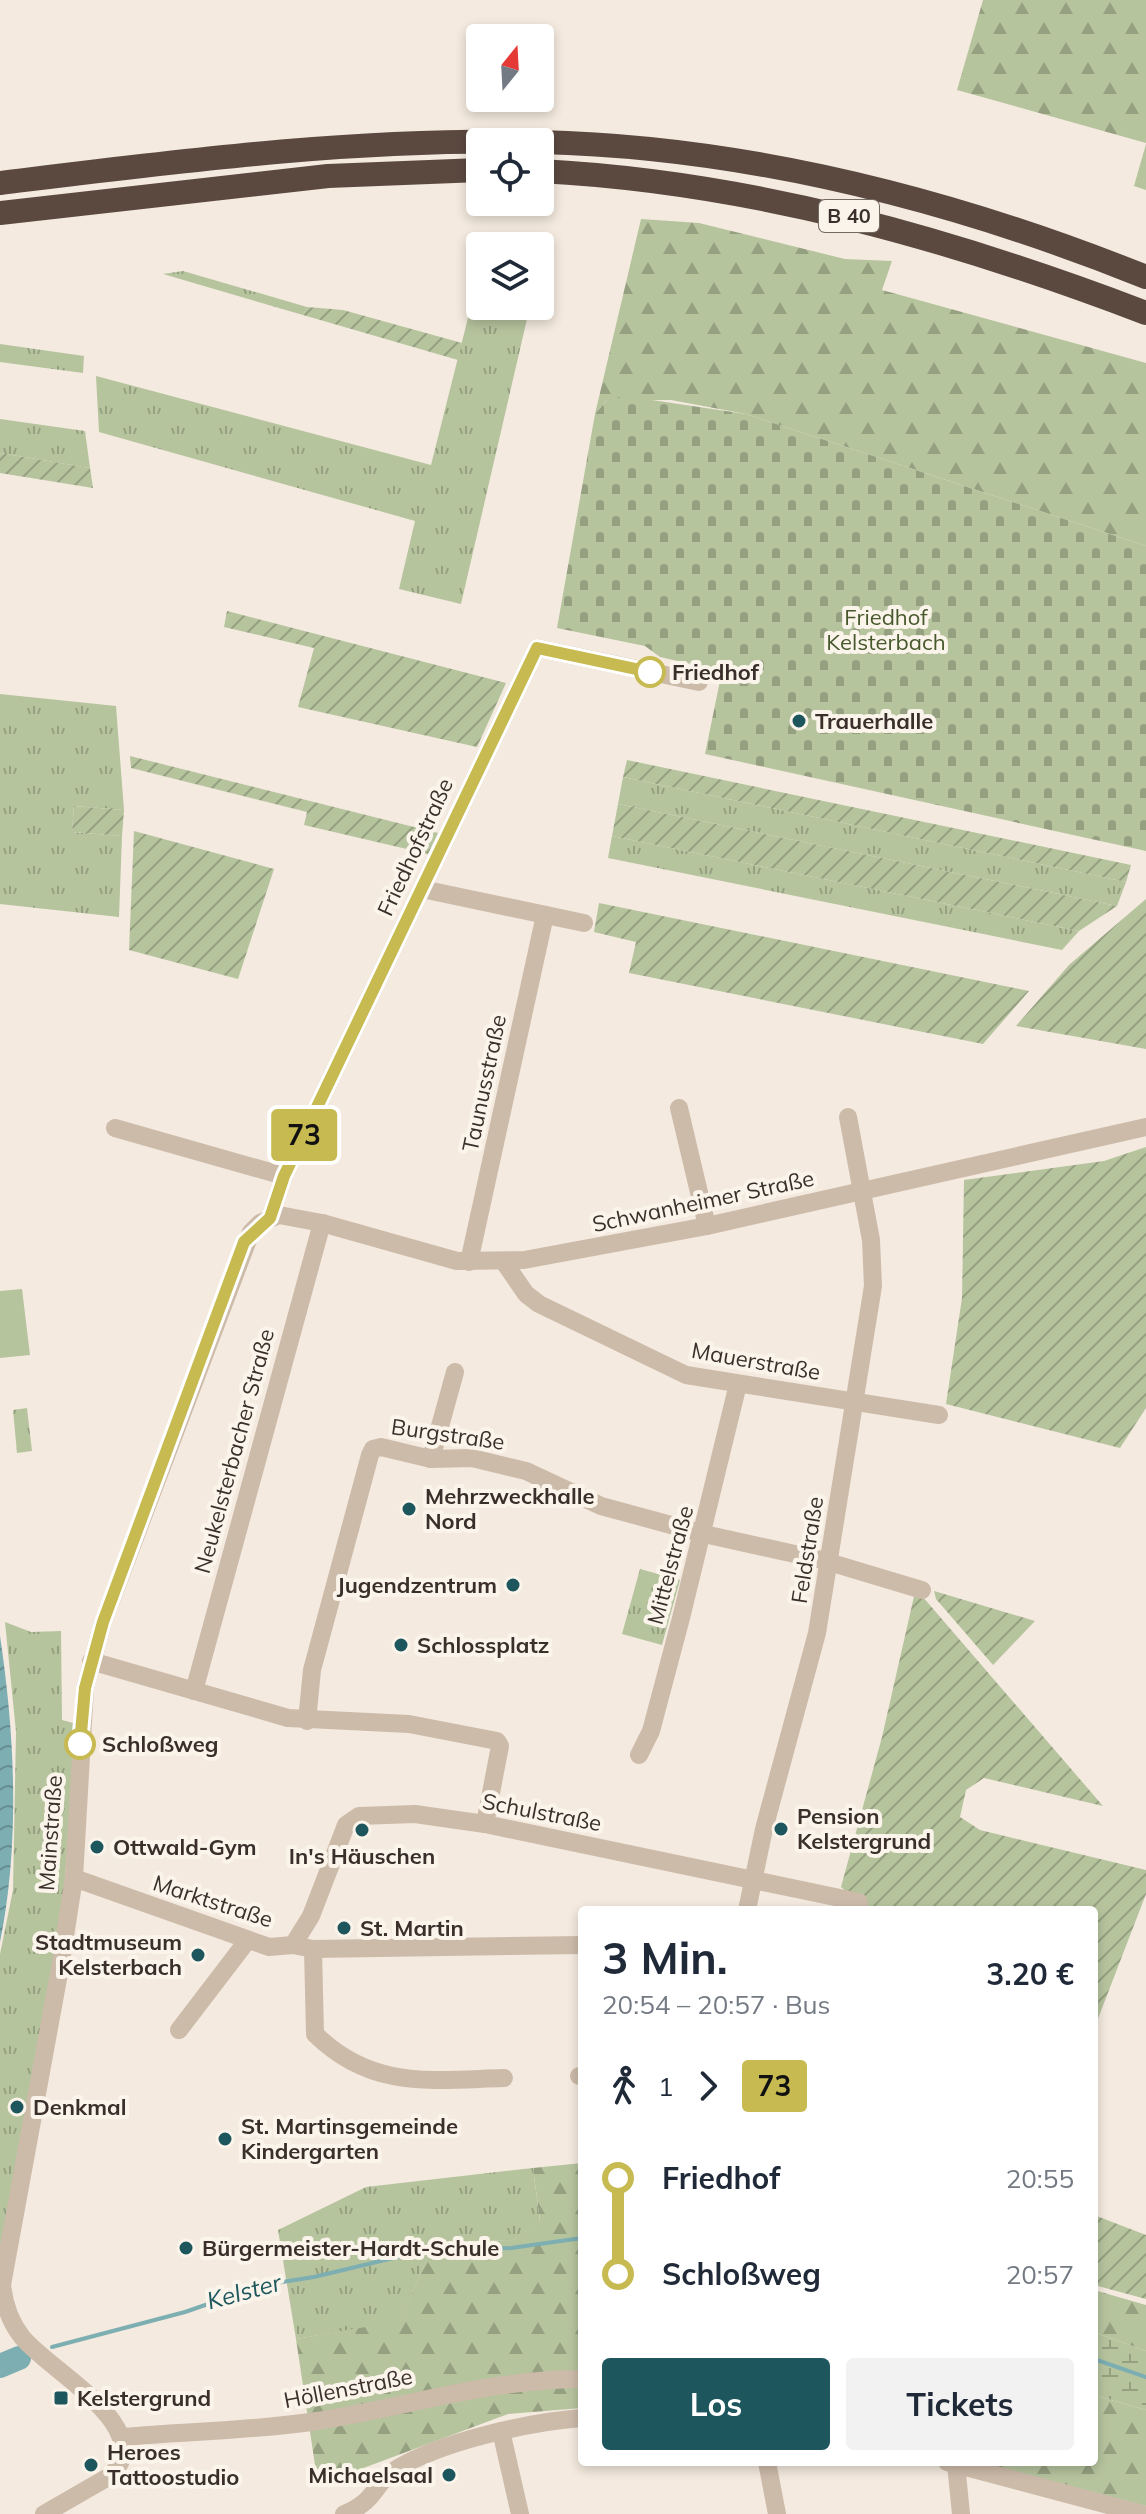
<!DOCTYPE html>
<html lang="de">
<head>
<meta charset="utf-8">
<style>
	:root { --surface:#fff; --page:#f2f2f3; --text:#1f2937; --muted:#747a83; --accent:#1d575d }
	body { margin:0; font-family:Mulish,sans-serif; background:var(--page); color:var(--text); height:100vh; display:flex; flex-direction:column; font-size:30px; white-space:nowrap }
	* { box-sizing:border-box; margin:0 }
	p { font-size:26px; color:var(--muted) }
	.icon { flex:none; width:44px; height:44px; fill:none; stroke:currentColor; stroke-width:2; stroke-linecap:round; stroke-linejoin:round }
	.map { position:relative; flex:1; overflow:hidden }
	.side { position:absolute; left:578px; top:1906px; width:520px; height:560px; display:flex; flex-direction:column; background:var(--surface); border-radius:8px; box-shadow:0 4px 12px #0003 }
	.side>* { flex:none }
	.badge { padding:0 16px; border-radius:6px; font-size:28px; line-height:52px }
	.needle { width:52px; rotate:18deg }
	.tools { position:absolute; left:466px; top:24px; display:grid; gap:16px }
	.tools a { display:grid; place-items:center; width:88px; height:88px; border-radius:8px; background:var(--surface); box-shadow:0 4px 12px #0003; font-size:40px }
	.map>.badge { position:absolute; translate:-50% -50%; box-shadow:0 0 0 4px #fff }
	.legs { display:flex; align-items:center; gap:12px; height:88px; padding:0 24px; font-size:26px }
	.legs p { margin-inline-start:auto }
	.overview { display:flex; align-items:center; justify-content:space-between; height:136px; padding:0 24px }
	h1 { font-size:44px; font-weight:700; line-height:60px }
	.button { display:flex; gap:16px; margin-top:auto; padding:16px 24px }
	.button a { flex:1; height:92px; border-radius:8px; background:var(--accent); color:#fff; font-size:32px; font-weight:700; line-height:92px; text-align:center }
	.button a+a { background:var(--page); color:var(--text) }
	ul { padding:0 24px; list-style:none }
	li { display:flex; align-items:center; gap:28px; height:96px; font-size:30px }
	li i { display:grid; place-items:center; width:12px; height:100%; margin:0 10px; background:currentColor }
	li i::after { content:''; width:20px; height:20px; margin:-10px; border:6px solid; border-radius:50%; background:var(--surface) }
	li p { margin-inline-start:auto }
	li:first-child i { background:linear-gradient(#0000 50%,currentColor 0) }
	li:last-child i { background:linear-gradient(currentColor 50%,#0000 0) }
	.map>svg:first-child { display:block }
</style>
</head>
<body>
<div class="map">
<svg width="1146" height="2514" viewBox="0 0 1146 2514">
	<defs>
		<pattern id="grass-tufts" width="24" height="20" patternUnits="userSpaceOnUse" patternTransform="scale(2)"><rect width="24" height="20" fill="#b6c49e"/><path d="M3 7l-1-3M5 7V3M7 7l1-3M15 17l-1-3M17 17v-4M19 17l1-3" fill="none" stroke="#95a081"/></pattern>
		<pattern id="forest-firs" width="22" height="20" patternUnits="userSpaceOnUse" patternTransform="scale(2)"><rect width="22" height="20" fill="#b6c49e"/><path d="M5 1l3.5 6h-7zM16 11l3.5 6h-7z" fill="#95a081"/></pattern>
		<pattern id="wetland-marsh" width="20" height="14" patternUnits="userSpaceOnUse" patternTransform="scale(2)"><rect width="20" height="14" fill="#b6c49e"/><path d="M1 5h8M5 5V1M11 12h8M15 12V8" fill="none" stroke="#95a081"/></pattern>
		<pattern id="cemetery-stones" width="16" height="16" patternUnits="userSpaceOnUse" patternTransform="scale(2)"><rect width="16" height="16" fill="#b6c49e"/><path d="M2 7V4a2 2 0 0 1 4 0v3zM10 15v-3a2 2 0 0 1 4 0v3z" fill="#95a081"/></pattern>
		<pattern id="garden-furrows" width="10" height="10" patternUnits="userSpaceOnUse" patternTransform="scale(2)"><rect width="10" height="10" fill="#b6c49e"/><path d="M-1 1l2-2M0 10L10 0M9 11l2-2" fill="none" stroke="#95a081"/></pattern>
		<pattern id="water-waves" width="16" height="10" patternUnits="userSpaceOnUse" patternTransform="scale(2)"><rect width="16" height="10" fill="#7caeb2"/><path d="M0 5q4-4 8 0t8 0" fill="none" stroke="#678e91"/></pattern>
	</defs>
	<rect width="100%" height="100%" fill="#f4eadf"/>
	<g fill="url(#grass-tufts)">
		<polygon points="183,271 307,307 303,315 163,274"/>
		<polygon points="477,282 480,306 530,306 461,604 399,589 415,521 99,432 96,376 431,465"/>
		<polygon points="0,344 84,356 83,373 0,362"/>
		<polygon points="0,419 85,431 90,468 0,453"/>
		<polygon points="0,694 116,706 124,810 74,806 72,832 122,836 119,917 0,904"/>
		<polygon points="623,777 1126,882 1117,906 618,804"/>
		<polygon points="612,836 1079,931 1062,950 608,858"/>
		<polygon points="27,1408 32,1451 17,1453 13,1410"/>
		<polygon points="640,1569 680,1580 662,1645 622,1634"/>
		<polygon points="5,1622 31,1632 61,1631 62,1720 77,1724 58,1969 0,2253 0,1954 13,1890 16,1732"/>
		<polygon points="533,2168 540,2222 513,2240 434,2242 400,2322 296,2339 278,2230 366,2187"/>
	</g>
	<g fill="url(#forest-firs)">
		<polygon points="983,0 1146,0 1146,143 957,90"/>
		<polygon points="1146,144 1146,190 1134,186"/>
		<polygon points="641,219 699,223 845,259 892,261 882,290 1146,363 1146,546 746,414 671,400 607,400 595,414"/>
		<polygon points="582,2163 582,2408 508,2414 318,2485 296,2339 400,2321 434,2242 513,2240 540,2221 533,2168"/>
		<polygon points="1094,2290 1146,2305 1146,2351 1094,2332"/>
		<polygon points="1094,2395 1146,2410 1146,2506 979,2462 1094,2462"/>
	</g>
	<polygon fill="url(#wetland-marsh)" points="1094,2332 1146,2351 1146,2410 1094,2395"/>
	<polygon fill="url(#cemetery-stones)" points="625,396 746,414 1146,546 1146,851 705,754 722,671 660,657 645,646 557,628 595,414 607,400"/>
	<g fill="url(#garden-furrows)">
		<polygon points="307,307 343,310 462,343 458,360 303,315"/>
		<polygon points="0,453 90,468 93,488 0,473"/>
		<polygon points="227,611 506,683 477,747 298,707 314,648 224,627"/>
		<polygon points="130,756 438,833 428,854 304,825 307,812 131,768"/>
		<polygon points="627,760 1131,865 1126,882 623,777"/>
		<polygon points="618,804 1117,906 1079,931 612,836"/>
		<polygon points="74,806 124,810 122,836 72,832"/>
		<polygon points="134,831 274,869 238,979 129,950"/>
		<polygon points="1146,899 1146,1049 1016,1026 1069,965"/>
		<polygon points="599,903 1029,991 983,1044 629,973 636,942 594,932"/>
		<polygon points="1146,1147 1146,1408 1120,1448 946,1404 962,1298 964,1180 1104,1161"/>
		<polygon points="934,1591 1035,1621 993,1665 936,1599"/>
		<polygon points="915,1592 922,1596 1103,1806 984,1778 966,1790 960,1817 980,1830 1146,1870 1146,1894 1094,2029 1094,1910 867,1910 841,1887 882,1737"/>
		<polygon points="1094,2215 1146,2235 1146,2299 1094,2285"/>
	</g>
	<polygon fill="#b6c49e" points="22,1289 30,1355 0,1358 0,1291"/>
	<path fill="url(#water-waves)" d="M0,1636C15,1736 20,1843 0,1942Z"/>
	<g fill="none" stroke-linecap="round" stroke-linejoin="round">
		<g stroke="#7caeb2" stroke-width="4">
			<polyline points="52,2347 185,2312 263,2285 314,2277 414,2253 511,2248 582,2238"/>
			<polyline points="1094,2359 1146,2377"/>
		</g>
		<polyline stroke="#7caeb2" stroke-width="24" points="0,2366 19,2358"/>
		<g stroke="#cdbbaa" stroke-width="18">
			<polyline points="422,889 584,923"/>
			<polyline points="679,1108 707,1226"/>
			<polyline points="115,1128 284,1176"/>
			<polyline points="270,1218 284,1176 537,648 699,682"/>
			<polyline points="469,1262 545,915"/>
			<polyline points="504,1262 526,1294 539,1304 686,1375 939,1415"/>
			<polyline points="431,1459 455,1372"/>
			<polyline points="91,1661 288,1718 409,1724 497,1741 500,1746 485,1824"/>
			<polyline points="194,1691 322,1223"/>
			<polyline points="307,1721 312,1670 370,1455 373,1449 381,1447 431,1459 472,1458 526,1471 601,1506 704,1534 822,1560 922,1590"/>
			<polyline points="639,1755 651,1731 681,1618 738,1384"/>
			<polyline points="74,1878 269,1947 293,1945 313,1949 582,1945"/>
			<polyline points="747,1910 764,1829 817,1633 873,1286 871,1240 848,1117"/>
			<polyline points="293,1945 311,1916 346,1825 359,1816 415,1814 485,1824 859,1902"/>
			<path d="M313,1949L315,2034C372,2090 431,2080 504,2078"/>
			<polyline points="179,2030 247,1941"/>
			<polyline points="579,2076 582,2076"/>
			<polyline points="501,2431 520,2514"/>
			<path d="M123,2437C188,2431 252,2431 317,2421C406,2407 491,2379 582,2379"/>
			<polyline points="767,2462 777,2514"/>
			<polyline points="947,2462 1142,2514"/>
			<polyline points="956,2464 961,2514"/>
			<path d="M44,2514L110,2476C160,2428 49,2371 22,2337C10,2322 4,2303 2,2285L60,1968L74,1878L85,1688L103,1622L251,1232L260,1223L279,1215L322,1223L457,1261L524,1260L707,1226L1146,1127"/>
			<path d="M344,2514C379,2500 373,2482 398,2468C444,2441 529,2422 582,2418"/>
		</g>
		<g stroke="#5b4940" stroke-width="24">
			<path d="M540,142C747,147 954,200 1146,277"/>
			<path d="M540,171C751,182 949,238 1146,313"/>
			<path d="M0,183C180,161 356,138 538,142"/>
			<polyline points="0,213 328,176 480,170"/>
		</g>
	</g>
	<g fill="none" stroke-linecap="round" stroke-linejoin="round">
		<defs>
			<polyline id="line-1" points="80,1744 85,1688 103,1622 244,1242 270,1218 284,1176 537,648 650,672"/>
		</defs>
		<use href="#line-1" stroke="#fff" stroke-width="18"/>
		<use href="#line-1" stroke="#c7ba51" stroke-width="12"/>
	</g>
	<g fill="#fff" stroke="#c7ba51" stroke-width="4">
		<circle cx="650" cy="672" r="14"/>
		<circle cx="80" cy="1744" r="14"/>
	</g>
	<g fill="#1d575d" stroke="#fbf4eb" stroke-width="3">
		<circle cx="799" cy="721" r="8"/>
		<circle cx="409" cy="1509" r="8"/>
		<circle cx="513" cy="1585" r="8"/>
		<circle cx="401" cy="1645" r="8"/>
		<circle cx="781" cy="1829" r="8"/>
		<circle cx="362" cy="1830" r="8"/>
		<circle cx="97" cy="1847" r="8"/>
		<circle cx="344" cy="1928" r="8"/>
		<circle cx="198" cy="1955" r="8"/>
		<circle cx="17" cy="2107" r="8"/>
		<circle cx="225" cy="2139" r="8"/>
		<circle cx="186" cy="2248" r="8"/>
		<rect x="53" y="2390" width="16" height="16" rx="4"/>
		<circle cx="91" cy="2465" r="8"/>
		<circle cx="449" cy="2475" r="8"/>
	</g>
	<g text-anchor="middle" stroke-width="8" stroke-linejoin="round" paint-order="stroke">
		<rect fill="#fbf4eb" stroke="#746a64" stroke-width="2" x="819" y="200" width="60" height="32" rx="6"/>
		<g font-size="20" font-weight="bold" fill="#3a2f2a">
			<text x="849" y="223">B 40</text>
		</g>
		<g font-size="22" fill="#47592c" stroke="#fbf4eb">
			<text x="886" y="625">Friedhof<tspan x="886" dy="25">Kelsterbach</tspan></text>
		</g>
		<g font-size="22" font-weight="bold" fill="#3a2f2a" stroke="#fbf4eb" text-anchor="start">
			<text x="672" y="680">Friedhof</text>
			<text x="102" y="1752">Schloßweg</text>
		</g>
		<g font-size="22" font-weight="bold" fill="#3a2f2a" stroke="#fbf4eb" text-anchor="start">
			<text x="815" y="729">Trauerhalle</text>
			<text x="425" y="1504">Mehrzweckhalle<tspan x="425" dy="25">Nord</tspan></text>
			<text x="497" y="1593" text-anchor="end">Jugendzentrum</text>
			<text x="417" y="1653">Schlossplatz</text>
			<text x="797" y="1824">Pension<tspan x="797" dy="25">Kelstergrund</tspan></text>
			<text x="113" y="1855">Ottwald-Gym</text>
			<text x="362" y="1864" text-anchor="middle">In's Häuschen</text>
			<text x="360" y="1936">St. Martin</text>
			<text x="182" y="1950" text-anchor="end">Stadtmuseum<tspan x="182" dy="25">Kelsterbach</tspan></text>
			<text x="33" y="2115">Denkmal</text>
			<text x="241" y="2134">St. Martinsgemeinde<tspan x="241" dy="25">Kindergarten</tspan></text>
			<text x="202" y="2256">Bürgermeister-Hardt-Schule</text>
			<text x="77" y="2406">Kelstergrund</text>
			<text x="107" y="2460">Heroes<tspan x="107" dy="25">Tattoostudio</tspan></text>
			<text x="433" y="2483" text-anchor="end">Michaelsaal</text>
		</g>
		<g font-size="22" fill="#3a2f2a" stroke="#fbf4eb">
			<text transform="translate(415 847) rotate(-65)" y="8">Friedhofstraße</text>
			<text transform="translate(484 1083) rotate(-78)" y="8">Taunusstraße</text>
			<text transform="translate(703 1201) rotate(-12)" y="8">Schwanheimer Straße</text>
			<text transform="translate(756 1361) rotate(10)" y="8">Mauerstraße</text>
			<text transform="translate(448 1434) rotate(8)" y="8">Burgstraße</text>
			<text transform="translate(234 1451) rotate(-75)" y="8">Neukelsterbacher Straße</text>
			<text transform="translate(807 1550) rotate(-81)" y="8">Feldstraße</text>
			<text transform="translate(670 1565) rotate(-75)" y="8">Mittelstraße</text>
			<text transform="translate(542 1812) rotate(11)" y="8">Schulstraße</text>
			<text transform="translate(50 1833) rotate(-86)" y="8">Mainstraße</text>
			<text transform="translate(213 1901) rotate(18)" y="8">Marktstraße</text>
			<text transform="translate(348 2388) rotate(-11)" y="8">Höllenstraße</text>
		</g>
		<g font-size="24" font-style="italic" fill="#1d575d" stroke="#fbf4eb">
			<text transform="translate(244 2292) rotate(-15)" y="8">Kelster</text>
		</g>
	</g>
</svg>
<div class="tools">
<a><svg class="needle" viewBox="-14 -14 28 28"><path d="M0-13l5 13h-10z" fill="#e53935"/><path d="M0 13l5-13h-10z" fill="#747a83"/></svg></a>
<a><svg class="icon" aria-label="locate" viewBox="0 0 24 24"><circle cx="12" cy="12" r="6"/><path d="M12 2v4M12 18v4M2 12h4M18 12h4"/></svg></a>
<a><svg class="icon" aria-label="layers" viewBox="0 0 24 24"><path d="M12 4l9 5-9 5-9-5zM3 14l9 5 9-5"/></svg></a>
</div>
<b class="badge" style="left:304px;top:1135px;background:#c7ba51;color:#111">73</b>
<section class="side">
<div class="overview"><div><h1>3 Min.</h1><p>20:54 – 20:57 · Bus</p></div><b>3.20 €</b></div>
<div class="legs"><svg class="icon" aria-label="walk" viewBox="0 0 24 24"><circle cx="13" cy="4" r="2"/><path d="M13 8l-2 6 4 7M11 14l-3 7M7 12l3-4h3l4 4"/></svg>1<svg class="icon" aria-label="forward" viewBox="0 0 24 24"><path d="M9 5l7 7-7 7"/></svg><b class="badge" style="background:#c7ba51;color:#111">73</b></div>
<ul>
<li><i style="color:#c7ba51"></i><b>Friedhof</b><p>20:55</p></li>
<li><i style="color:#c7ba51"></i><b>Schloßweg</b><p>20:57</p></li>
</ul>
<div class="button"><a>Los</a><a>Tickets</a></div>
</section>
</div>
</body>
</html>
